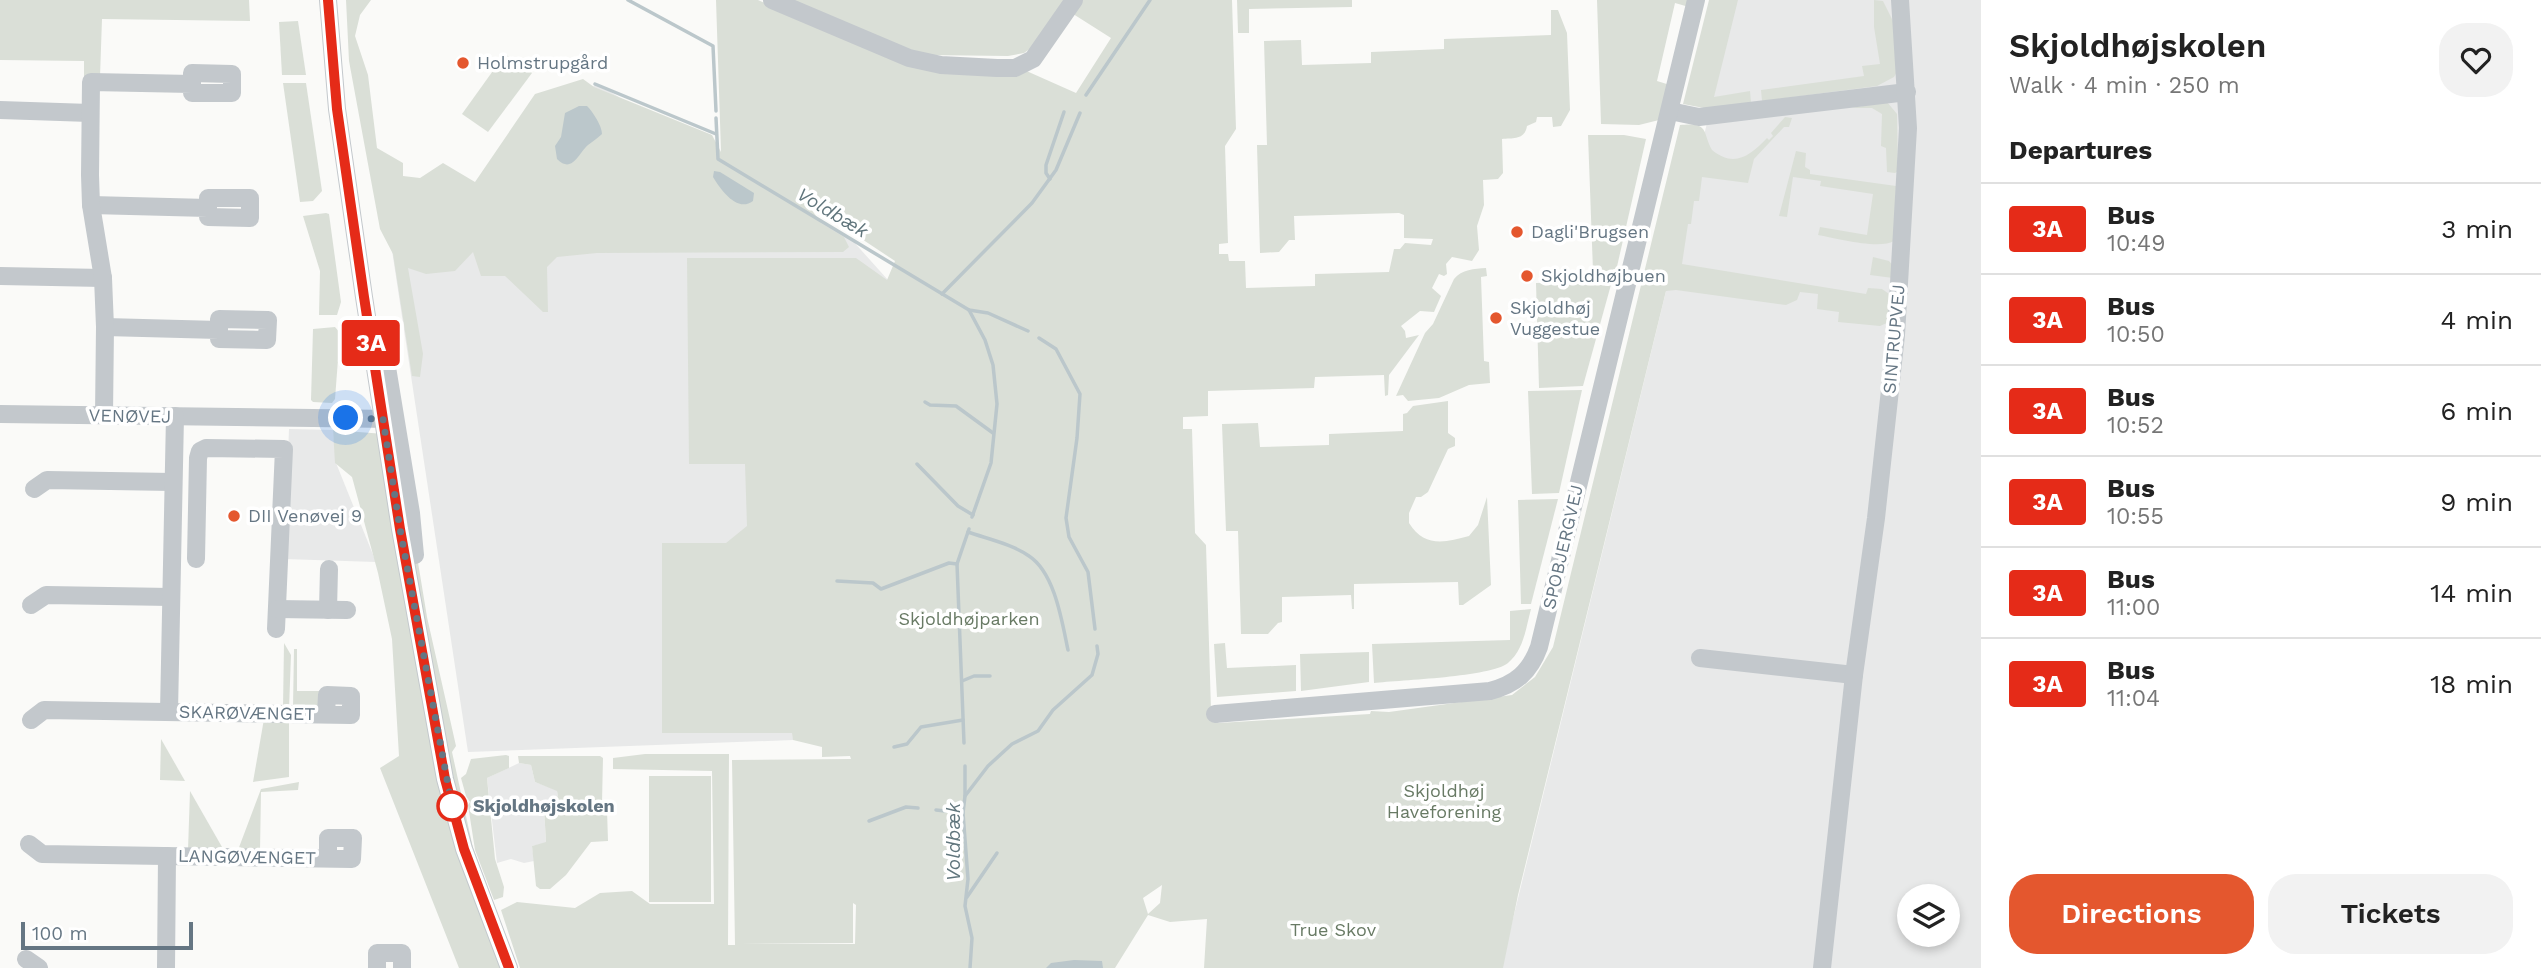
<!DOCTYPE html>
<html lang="en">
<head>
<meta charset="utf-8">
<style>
	:root { --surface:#fff; --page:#f2f2f2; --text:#222; --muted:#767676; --line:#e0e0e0; --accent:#e4572e }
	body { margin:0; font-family:"Work Sans",sans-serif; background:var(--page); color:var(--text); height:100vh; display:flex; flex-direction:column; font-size:26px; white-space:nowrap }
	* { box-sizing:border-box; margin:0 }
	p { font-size:23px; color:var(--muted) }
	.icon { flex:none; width:38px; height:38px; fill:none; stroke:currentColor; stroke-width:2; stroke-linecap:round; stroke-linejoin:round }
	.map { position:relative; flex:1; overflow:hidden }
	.drawer { display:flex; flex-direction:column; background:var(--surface); width:560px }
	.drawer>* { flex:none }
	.badge { padding:0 14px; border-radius:5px; font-size:24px; line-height:46px }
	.buttons { position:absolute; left:1897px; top:884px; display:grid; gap:14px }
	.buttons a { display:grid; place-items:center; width:63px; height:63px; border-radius:50%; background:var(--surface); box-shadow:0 4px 10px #0003; font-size:35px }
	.scale { position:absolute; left:21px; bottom:18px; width:172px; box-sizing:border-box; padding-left:7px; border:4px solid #657683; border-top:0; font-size:19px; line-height:24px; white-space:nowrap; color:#657683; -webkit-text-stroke:5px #fff; paint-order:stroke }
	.you { position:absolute; width:35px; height:35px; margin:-18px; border:5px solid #fff; border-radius:50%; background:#1a73e8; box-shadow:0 0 0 10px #1a73e833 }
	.map>.badge { position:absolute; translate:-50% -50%; box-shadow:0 0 0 4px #fff }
	h2 { padding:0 28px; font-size:26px; line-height:63px }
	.round { display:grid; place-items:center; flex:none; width:74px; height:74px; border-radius:28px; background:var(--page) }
	.headline { display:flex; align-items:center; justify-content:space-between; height:119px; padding:0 28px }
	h1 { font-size:33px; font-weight:600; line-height:52px }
	.primary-button { display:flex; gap:14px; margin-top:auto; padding:14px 28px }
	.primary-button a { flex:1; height:80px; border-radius:28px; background:var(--accent); color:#fff; font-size:28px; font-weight:600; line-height:80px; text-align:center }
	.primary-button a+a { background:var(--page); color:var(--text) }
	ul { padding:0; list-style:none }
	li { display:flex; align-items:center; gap:21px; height:91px; padding:0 28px; border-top:2px solid var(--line) }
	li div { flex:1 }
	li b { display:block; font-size:26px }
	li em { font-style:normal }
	li .badge { min-width:77px; font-weight:700; text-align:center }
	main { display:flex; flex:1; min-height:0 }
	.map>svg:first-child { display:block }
</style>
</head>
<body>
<main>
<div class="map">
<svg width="1981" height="968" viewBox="0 0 1981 968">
	<rect width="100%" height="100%" fill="#fafaf8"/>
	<g fill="#e8e9e9" fill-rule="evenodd">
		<path d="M1737,0H1981V968H1501ZM1909,896H1948V934H1909Z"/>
		<polygon points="596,83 853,241 888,280 886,460 788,541 793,740 468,752 388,224 449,265"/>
		<polygon points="289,429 333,430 336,463 376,562 284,559"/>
		<polygon points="519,763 531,765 535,782 557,790 558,796 544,808 546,843 532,846 534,861 524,863 511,859 497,863 487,778"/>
	</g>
	<g fill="#dadfd7" fill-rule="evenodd">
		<polygon points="0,0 249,0 250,21 102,19 100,77 84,77 84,61 0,60"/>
		<path d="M346,0H371L360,15L355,36L368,75L377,148L403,163V176L420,178L443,163L475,182L535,94L583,79L594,87L712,135L721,152L716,0H758L865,47L1022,69L1076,93L1111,38L1070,12L1078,0H1232L1236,129L1225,146L1228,243L1219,244V254H1228L1229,261H1245L1246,288L1315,286V274L1389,272L1394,249H1400L1405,243L1431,245L1433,239L1404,238V215L1399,213L1294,216L1295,240H1289L1279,252L1260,253L1257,145H1267L1264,41L1301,40L1302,65L1371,63V52L1444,49V39L1551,35V10H1558L1567,33L1570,110L1561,126L1553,127L1552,117H1537L1536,122L1527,126C1525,140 1513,138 1502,139L1503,173L1498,179L1483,180L1484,205L1477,226L1479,250L1472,261L1452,257L1446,264L1447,274L1444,276L1439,274L1432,288L1441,296L1434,312L1420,311L1401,326L1405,331L1406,338L1419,335L1389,375L1388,395L1385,396L1384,375L1315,377L1314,388L1208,391V416L1183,417V429H1192L1195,533L1206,545L1211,710L1209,716L1219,723L1370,714L1371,711L1389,712L1512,695L1535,677L1553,647L1680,125C1710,122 1702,132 1712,150C1734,168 1750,156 1767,138L1769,140L1773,136L1771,133L1785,117L1792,118L1789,127H1784L1754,159L1748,183L1702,177L1699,201H1694L1691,224H1688L1682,264L1866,294L1868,288L1882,289L1892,296L1889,322L1880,326L1838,322L1839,312L1817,309L1818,294L1800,292L1797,300L1786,305L1676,290L1666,291L1518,895L1503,968H1204L1207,919L1170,922L1148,915L1115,968H520L501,910L517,902L575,908L600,893L632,891L650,904H714L712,771L613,769V758L645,754H729L728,945H735L732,760L851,759L850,756L822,757V747L793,740L792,733H662V543H726L747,526L745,464H689L687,258H856L887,280L895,261L806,202L821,223L844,237L849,247L843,252L597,253L557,257L547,267L548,312H543L505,276H481L473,252L455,271L426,274L408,268L423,354L420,377L412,376L393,254L380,229L349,61ZM1162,885L1160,903L1148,914L1143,898ZM853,903L856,905L855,944H741L853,943Z"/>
		<polygon points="788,0 1064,0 1034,46 1024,53 1008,56 927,55 905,51"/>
		<polygon points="1237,0 1352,0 1352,7 1249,9 1249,33 1238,33"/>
		<polygon points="1597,0 1691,0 1689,7 1675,3 1657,81 1670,85 1659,120 1639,125 1601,124"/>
		<polygon points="1709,0 1738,0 1714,97 1750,91 1751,103 1709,109 1683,104"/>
		<polygon points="1874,0 1883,1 1894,23 1897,72 1894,77 1877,86 1762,101 1761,90 1864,76 1862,66 1880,64 1874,27"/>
		<polygon points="298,21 306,75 282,75 279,22"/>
		<polygon points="505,54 532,73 488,132 462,114"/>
		<polygon points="283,83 306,83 322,191 313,201 300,202"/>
		<polygon points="1887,102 1897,114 1898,171 1895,173 1887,172 1886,148 1881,146 1882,114 1872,108 1851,108"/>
		<polygon points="1588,135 1624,135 1646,139 1616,271 1593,271"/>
		<path d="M1796,151L1806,153L1805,167L1810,170V174L1896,186L1894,241C1879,250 1836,238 1818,235L1820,227L1867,235L1873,194L1820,186L1821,181L1793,177L1787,217L1779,216Z"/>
		<polygon points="326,213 329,214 341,302 337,315 319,315 320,271 303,216"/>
		<polygon points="1873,257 1889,261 1894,267 1893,278 1870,275"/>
		<path d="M1486,268L1487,276L1481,277L1484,361L1489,362L1490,383L1469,385L1439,398L1408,401L1403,395L1396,396L1425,333L1433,324L1454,279C1462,269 1474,269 1486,268Z"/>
		<polygon points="1612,281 1583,386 1539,388 1536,283"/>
		<polygon points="335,327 340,333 335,399 332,403 313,402 311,400 313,329"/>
		<polygon points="1582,390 1559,493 1532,494 1528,391"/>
		<path d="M1448,401V433L1455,438V446L1448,449L1428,492L1421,497H1416L1409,513V523C1424,547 1444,543 1469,536L1478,525L1487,497L1491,585L1463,605H1459L1458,582L1354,584V609H1352L1351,595L1282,597V622L1278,623L1268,634H1241L1238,531H1226L1222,424L1258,423L1260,447L1329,445V434L1403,431V414L1407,413L1413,406Z"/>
		<polygon points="333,430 397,435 427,617 456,746 452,752 473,848 518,968 459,968 380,768 399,756 392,639 378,573 352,477 335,463"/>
		<polygon points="1558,499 1531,604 1521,604 1518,500"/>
		<path d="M1531,609C1526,627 1524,650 1508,663C1491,677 1401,680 1374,683L1372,644L1510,640V611Z"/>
		<polygon points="284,643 291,655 289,709 283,708"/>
		<polygon points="1225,643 1227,668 1296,665 1296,691 1217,697 1214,644"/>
		<polygon points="294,649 297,649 297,691 325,691 324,707 293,707"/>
		<polygon points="1369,652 1369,682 1301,691 1300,654"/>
		<polygon points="264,719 289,719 289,777 253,782"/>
		<polygon points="161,739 185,781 160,780"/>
		<polygon points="506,755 509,756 509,768 487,778 495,859 504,887 503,897 494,900 475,850 468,805 470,802 466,796 461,778 466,774 471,759"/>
		<polygon points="518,756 600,756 603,758 602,803 607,810 608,841 591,842 566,875 550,889 540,889 536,886 532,846 546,842 544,808 558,796 557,791 535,782 531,765 519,763"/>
		<rect x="649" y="776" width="62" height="126"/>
		<polygon points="299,782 298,790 261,792 260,851 238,850 261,789"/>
		<polygon points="190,791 222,847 219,851 188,850"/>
	</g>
	<g fill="#bbc7cb">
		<path d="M579,106H587C593,112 602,126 602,134C598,138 593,141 588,145C578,154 572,174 557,159L555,146L561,137L565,113Z"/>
		<path d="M714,171L720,172L754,193L753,201C737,213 721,190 713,177Z"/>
		<polygon points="1074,960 1102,961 1103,968 1046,968 1051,963"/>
	</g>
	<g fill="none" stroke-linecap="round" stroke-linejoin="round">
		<g stroke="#bbc7cb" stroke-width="3.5">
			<polyline points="628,0 713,46 716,111"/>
			<polyline points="595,84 716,134"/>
			<polyline points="1086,95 1150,0"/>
			<polyline points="716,118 718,159 969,310 988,313 1028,331"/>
			<polyline points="1050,179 1046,173 1046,165 1064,112"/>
			<polyline points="942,294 1032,203 1056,170 1080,113"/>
			<polyline points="969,310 985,340 993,365 997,404 991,463 972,517"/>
			<polyline points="1039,338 1056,349 1080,394 1077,438 1066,518 1069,537 1088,572 1095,629"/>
			<polyline points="925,402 930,405 956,406 993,433"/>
			<polyline points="917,464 958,506 973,515"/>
			<path d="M968,532C988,539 1012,544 1029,556C1055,573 1062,622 1068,650"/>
			<polyline points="837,581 873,583 881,589 949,563 957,564"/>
			<polyline points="962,681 974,676 990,676"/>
			<polyline points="964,743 957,564 969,529"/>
			<polyline points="894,747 907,744 921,727 963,720"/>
			<polyline points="965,766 965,796"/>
			<polyline points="936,810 963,813"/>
			<polyline points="869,821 906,807 918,808"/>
			<polyline points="967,897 997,853"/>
			<polyline points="970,968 972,938 965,906 968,879 963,813 965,796 988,766 1012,744 1038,731 1053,710 1092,675 1098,654 1097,646"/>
		</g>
		<g stroke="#c3c8cc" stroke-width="18">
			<polyline points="328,0 337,109 364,297 400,529 445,779 464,849 509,968"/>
			<polyline points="772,0 909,58 941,65 997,68 1015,68 1033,59 1074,0"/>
			<polyline points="0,110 90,113"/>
			<polyline points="1670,111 1699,117 1907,92"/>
			<polyline points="91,205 208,208 208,217 250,218 250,198 208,198 208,208"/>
			<polyline points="0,276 103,278"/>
			<polyline points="105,327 219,330 219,339 267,340 268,320 219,319 219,330"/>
			<polyline points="382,337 411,513 415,555"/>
			<polyline points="0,414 392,419"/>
			<polyline points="104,415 105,327 103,278 91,205 90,175 91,82 192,84 192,93 232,93 232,74 192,73 192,84"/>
			<polyline points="34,489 47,480 173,482"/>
			<polyline points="196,559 198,458 200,451 206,448 284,449 276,629"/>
			<polyline points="31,605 46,595 171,597"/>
			<polyline points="277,609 347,610"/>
			<polyline points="328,610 329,569"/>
			<polyline points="1700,658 1854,675"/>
			<polyline points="169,712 175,416"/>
			<path d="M1215,714L1490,691C1516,684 1530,672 1539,647L1696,0"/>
			<polyline points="31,720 44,710 351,715 351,696 327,695 326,714"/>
			<polyline points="29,844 42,854 352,859 353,838 328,838 328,858"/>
			<polyline points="26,959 39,968"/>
			<polyline points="166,968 167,856"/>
			<polyline points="377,968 377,953 402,953 402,968"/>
			<polyline points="1822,968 1854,675 1876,518 1896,335 1908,128 1900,0"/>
		</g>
	</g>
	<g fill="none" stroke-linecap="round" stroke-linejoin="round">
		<defs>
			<polyline id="line" points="328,0 337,109 364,297 400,529 445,779 464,849 509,968"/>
		</defs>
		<use href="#line" stroke="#fff" stroke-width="16"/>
		<use href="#line" stroke="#e52b18" stroke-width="10"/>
		<polyline stroke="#657683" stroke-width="7" stroke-dasharray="0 12.6" points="346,418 383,419 400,529 452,806"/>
	</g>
	<g fill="#e4572e" stroke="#fff" stroke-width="2.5">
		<circle cx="463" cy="63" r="7"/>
		<circle cx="1517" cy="232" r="7"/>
		<circle cx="1527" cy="276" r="7"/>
		<circle cx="1496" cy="318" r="7"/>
		<circle cx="234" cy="516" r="7"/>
	</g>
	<circle fill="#fff" stroke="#e52b18" stroke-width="3.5" cx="452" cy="806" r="14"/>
	<g text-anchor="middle" stroke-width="7" stroke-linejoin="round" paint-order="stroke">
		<g font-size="18" fill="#657683" stroke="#fff" text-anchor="start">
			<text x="477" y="69">Holmstrupgård</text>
			<text x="1531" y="238">Dagli'Brugsen</text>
			<text x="1541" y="282">Skjoldhøjbuen</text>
			<text x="1510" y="314">Skjoldhøj<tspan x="1510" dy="21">Vuggestue</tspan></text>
			<text x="248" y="522">DII Venøvej 9</text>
		</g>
		<g font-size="18" fill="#657683" stroke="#fff">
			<text transform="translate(1894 339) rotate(-85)" y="6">SINTRUPVEJ</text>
			<text transform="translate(130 416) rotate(1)" y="6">VENØVEJ</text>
			<text transform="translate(1563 547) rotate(-77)" y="6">SPOBJERGVEJ</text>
			<text transform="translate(247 713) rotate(1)" y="6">SKARØVÆNGET</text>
			<text transform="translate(247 857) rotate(1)" y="6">LANGØVÆNGET</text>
		</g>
		<g font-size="18" fill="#687a64" stroke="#fff">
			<text x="969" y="625">Skjoldhøjparken</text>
			<text x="1444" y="797">Skjoldhøj<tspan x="1444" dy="21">Haveforening</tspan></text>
			<text x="1333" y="936">True Skov</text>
		</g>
		<g font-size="18" font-weight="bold" fill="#657683" stroke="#fff" text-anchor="start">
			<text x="473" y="812">Skjoldhøjskolen</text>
		</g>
		<g font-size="19" font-style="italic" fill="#60757c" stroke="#fff">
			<text transform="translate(833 212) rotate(31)" y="7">Voldbæk</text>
			<text transform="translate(953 842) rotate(-90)" y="7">Voldbæk</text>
		</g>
	</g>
</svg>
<div class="buttons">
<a><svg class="icon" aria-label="layers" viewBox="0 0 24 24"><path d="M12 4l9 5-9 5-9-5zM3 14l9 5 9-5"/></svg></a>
</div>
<div class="scale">100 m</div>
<div class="you" style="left:346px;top:418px"></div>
<b class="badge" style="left:371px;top:343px;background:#e52b18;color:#fff">3A</b>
</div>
<section class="drawer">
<div class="headline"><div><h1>Skjoldhøjskolen</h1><p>Walk · 4 min · 250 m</p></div><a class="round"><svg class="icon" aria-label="heart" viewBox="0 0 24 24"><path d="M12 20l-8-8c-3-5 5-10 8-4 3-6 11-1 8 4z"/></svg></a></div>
<h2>Departures</h2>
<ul>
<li><span class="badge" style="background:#e52b18;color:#fff">3A</span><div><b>Bus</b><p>10:49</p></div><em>3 min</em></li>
<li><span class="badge" style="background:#e52b18;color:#fff">3A</span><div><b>Bus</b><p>10:50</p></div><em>4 min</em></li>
<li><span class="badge" style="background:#e52b18;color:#fff">3A</span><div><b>Bus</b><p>10:52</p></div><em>6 min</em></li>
<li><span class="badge" style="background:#e52b18;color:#fff">3A</span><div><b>Bus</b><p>10:55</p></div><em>9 min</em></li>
<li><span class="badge" style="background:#e52b18;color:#fff">3A</span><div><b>Bus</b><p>11:00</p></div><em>14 min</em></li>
<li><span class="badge" style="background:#e52b18;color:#fff">3A</span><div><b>Bus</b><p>11:04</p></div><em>18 min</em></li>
</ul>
<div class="primary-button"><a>Directions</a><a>Tickets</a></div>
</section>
</main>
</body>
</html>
